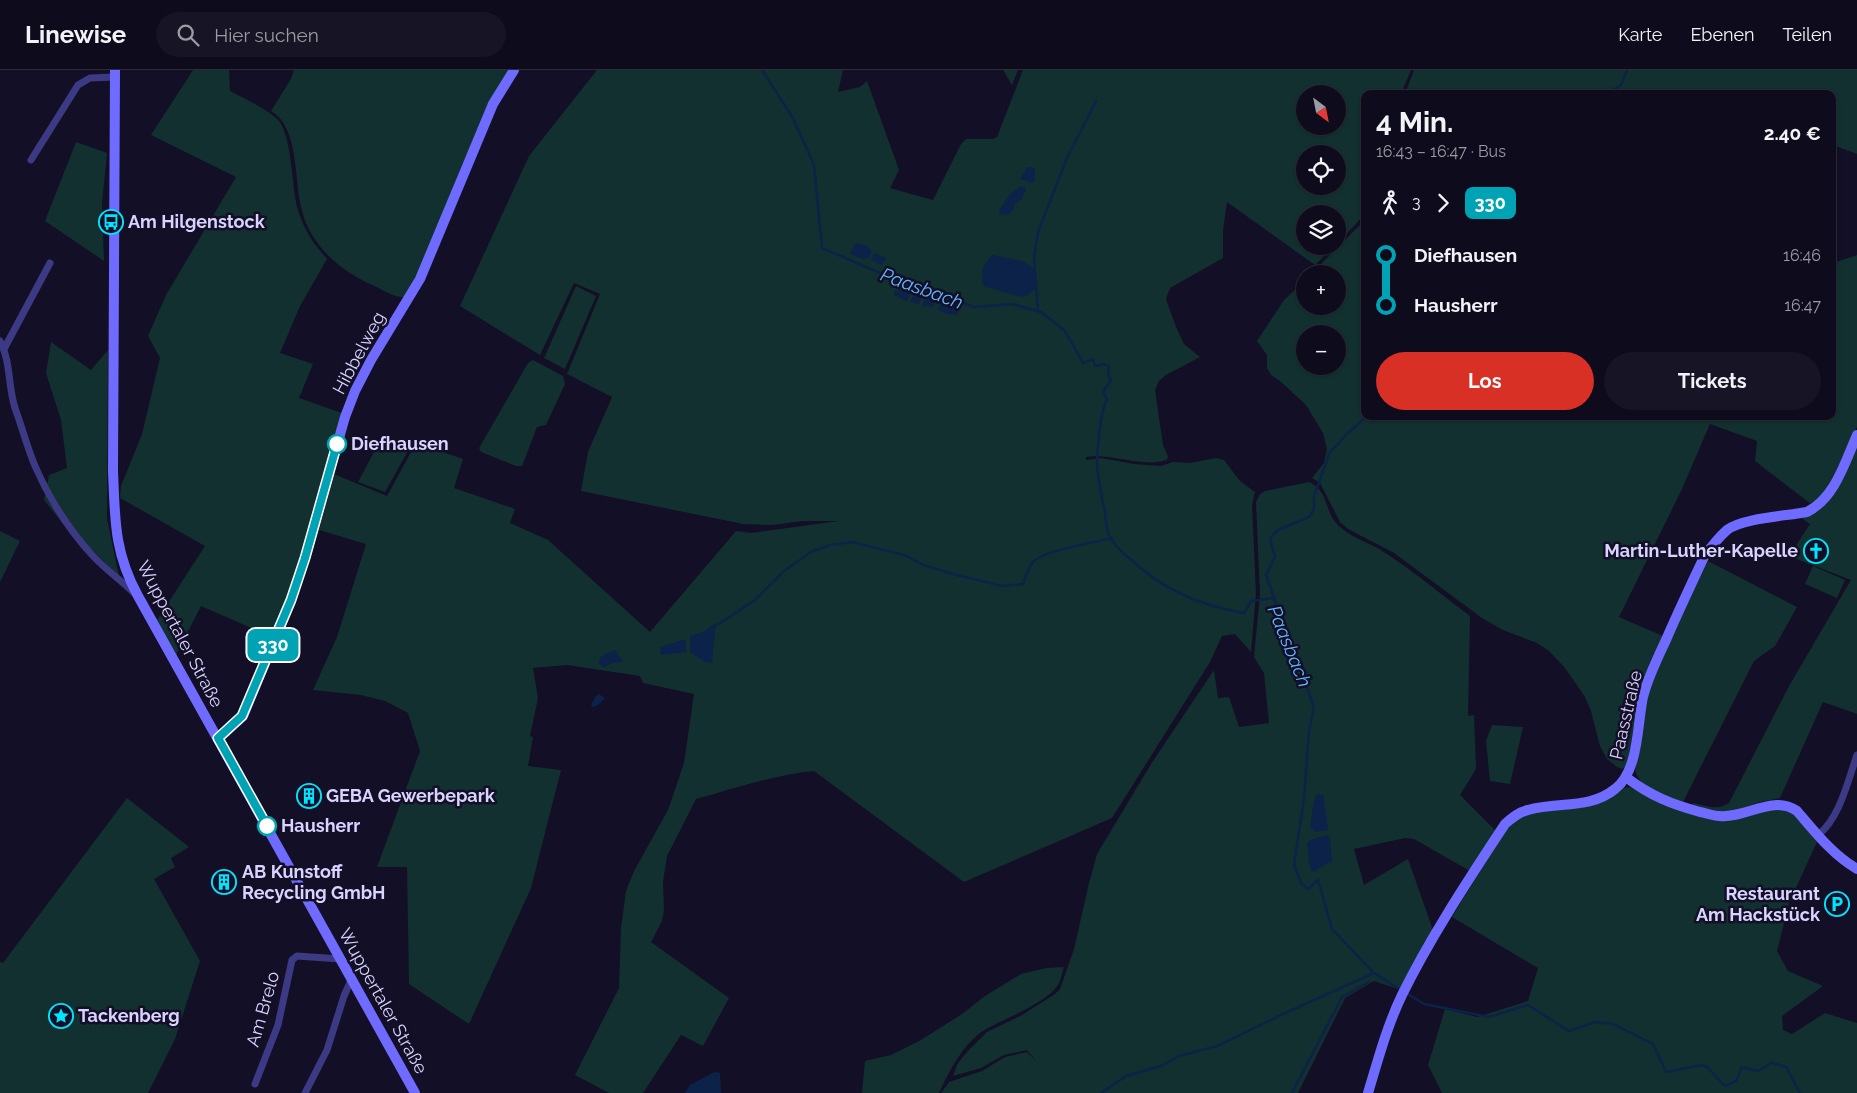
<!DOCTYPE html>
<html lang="de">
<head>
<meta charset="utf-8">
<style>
	:root { --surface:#0e0b1c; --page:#171425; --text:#f1f3f6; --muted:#9b9ba3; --line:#2e2b3b; --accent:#d93025 }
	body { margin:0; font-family:Raleway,sans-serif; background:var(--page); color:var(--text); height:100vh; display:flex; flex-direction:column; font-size:19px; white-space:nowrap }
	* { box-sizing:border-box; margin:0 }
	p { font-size:16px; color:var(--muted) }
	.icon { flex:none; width:28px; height:28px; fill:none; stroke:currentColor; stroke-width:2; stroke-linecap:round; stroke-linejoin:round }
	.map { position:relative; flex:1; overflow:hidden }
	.details { position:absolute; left:1361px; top:20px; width:475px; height:330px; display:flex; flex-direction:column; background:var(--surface); border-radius:10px; box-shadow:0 1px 4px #0004,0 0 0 1px var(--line) }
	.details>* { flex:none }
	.badge { padding:0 10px; border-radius:8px; font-size:18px; line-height:32px }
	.needle { width:32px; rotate:148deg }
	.tools { position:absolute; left:1296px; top:15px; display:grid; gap:10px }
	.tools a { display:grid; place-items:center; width:50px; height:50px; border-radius:50%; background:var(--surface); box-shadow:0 1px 4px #0004,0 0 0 1px var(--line); font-size:25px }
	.map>.badge { position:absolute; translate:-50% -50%; box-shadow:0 0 0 2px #fff }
	.legs { display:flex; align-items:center; gap:8px; height:55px; padding:0 15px; font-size:16px }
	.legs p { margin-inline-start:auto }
	.overview { display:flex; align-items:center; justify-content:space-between; height:85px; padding:0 15px }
	h1 { font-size:28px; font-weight:700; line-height:38px }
	.primary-button { display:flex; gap:10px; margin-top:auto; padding:10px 15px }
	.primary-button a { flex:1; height:58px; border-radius:30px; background:var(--accent); color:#fff; font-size:20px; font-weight:700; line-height:58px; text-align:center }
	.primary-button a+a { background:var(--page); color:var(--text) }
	ul { padding:0 15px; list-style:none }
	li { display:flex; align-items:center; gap:18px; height:50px; font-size:19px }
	li i { display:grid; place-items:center; width:8px; height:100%; margin:0 6px; background:currentColor }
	li i::after { content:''; width:12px; height:12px; margin:-6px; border:4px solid; border-radius:50%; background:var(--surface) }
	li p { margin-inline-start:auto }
	li:first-child i { background:linear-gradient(#0000 50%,currentColor 0) }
	li:last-child i { background:linear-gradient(currentColor 50%,#0000 0) }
	header { display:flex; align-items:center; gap:30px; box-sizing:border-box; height:70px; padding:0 25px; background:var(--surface); border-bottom:1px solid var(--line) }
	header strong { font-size:24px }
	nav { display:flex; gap:28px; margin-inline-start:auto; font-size:18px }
	.search { width:350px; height:45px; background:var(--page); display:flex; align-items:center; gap:12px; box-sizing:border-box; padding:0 18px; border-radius:28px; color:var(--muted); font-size:19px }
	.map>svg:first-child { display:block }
</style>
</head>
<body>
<header>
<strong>Linewise</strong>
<div class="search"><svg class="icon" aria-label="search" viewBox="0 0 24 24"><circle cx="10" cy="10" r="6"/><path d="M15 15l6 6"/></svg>Hier suchen</div>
<nav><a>Karte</a><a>Ebenen</a><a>Teilen</a></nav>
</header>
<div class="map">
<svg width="1857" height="1023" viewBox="0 0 1857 1023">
	<rect width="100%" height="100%" fill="#130f26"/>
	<g fill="#12302f" fill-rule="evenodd">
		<path d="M193,0H229L230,21C245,29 263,37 276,48C293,62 291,118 298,140C304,160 313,173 327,189L300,236L280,283L313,294L299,328L342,343L287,530L272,567L201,536L176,585L157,550L205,476L120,428L121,416L142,364L160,288L148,266L166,225L236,107L151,65Z"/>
		<path d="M294,0H511C492,35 472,70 457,107C441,147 426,188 406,227C395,229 380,218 370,214C337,199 309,173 301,137C294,108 299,57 271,41L291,9Z"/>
		<path d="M597,0H843L838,22L860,17L867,11L899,100L890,118L933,130L961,74L966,69H993L997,67L1023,0H1411L1401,24H1365V144L1338,173V144H1305V176H1334L1315,195L1227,132L1223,161V188L1170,218L1166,229L1176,257L1184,274L1200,287L1166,305L1159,311L1155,320L1163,375L1168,386L1167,390C1143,398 1112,383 1086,387V390L1101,388L1134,394L1161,396L1173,392L1190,393L1216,388L1224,390L1240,411L1255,422L1252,435L1256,523L1251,582L1235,564L1222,566L1210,592L1112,748L964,812L814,701C774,705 735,718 696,729L667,786L663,812L664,841L662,851L651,872L729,928L703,976L681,965L643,1023H609L575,1005L619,918L621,858L626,821L634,801L668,740L684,693L694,624L643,613L640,606L567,595L533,598L538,628L530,666L533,667L528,696L561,700L531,818L469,954L409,914L407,797H377L420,681L408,643L385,631L361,625L313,620L337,567L366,474L319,460L334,404L387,426L416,373L463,389L454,418L515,439L510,453L548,470L650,562L736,461L751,463L839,451H803L772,455L743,454L581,421L588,382L612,327L567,304L600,224L574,213L540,285L460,236L529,86ZM1305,24H1338V56H1305ZM1305,84H1338V116H1305Z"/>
		<polygon points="1003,0 1018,0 1012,15"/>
		<polygon points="1414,0 1857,0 1857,84 1833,75 1832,24 1405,24"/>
		<polygon points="76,72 107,83 102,134 104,191 45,151"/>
		<path d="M1365,150V346H1832L1833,193L1857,185V357L1830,413L1819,431L1811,434L1755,391L1757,371L1710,354L1682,419L1619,547L1663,566L1651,589L1640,622L1627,696L1622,699L1617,697L1607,689L1600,676L1591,641L1585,627L1565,598L1549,581L1537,573L1503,560L1482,548L1394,483L1348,459L1340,452L1320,413L1312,408L1324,393L1327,379L1323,363L1306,335L1280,311L1271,305L1267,298V285L1257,271L1284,230L1305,210V236H1338V204H1311ZM1305,264H1338V296H1305Z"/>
		<polygon points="576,216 596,226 565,299 544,288"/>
		<polygon points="51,272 91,300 108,280 107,449 119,506 88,476 68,460 44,430 49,405 67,398 61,350 46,303"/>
		<polygon points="533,290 563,306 565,314 546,355 537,357 522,396 516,396 481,382 479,378 528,293"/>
		<polygon points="381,369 409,379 385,422 358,412"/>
		<path d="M1857,373V644L1823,632L1780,728L1760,732L1728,743L1712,741L1689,736L1694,733C1707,736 1717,741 1729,733L1789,616L1851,510L1789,486L1810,454L1800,447C1808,445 1817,443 1823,437C1838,423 1848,392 1857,373Z"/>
		<path d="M1309,412C1330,422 1324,442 1338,455C1352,469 1372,473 1387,484C1416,503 1442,525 1470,546L1468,646L1474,645L1476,699L1460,725L1495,760L1470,801L1414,769L1405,768L1354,779L1364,815L1408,789L1434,863L1401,920L1374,911L1345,928L1298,1023H941L949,1012L982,1001L1005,987L1027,982L1036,991L1027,980L1004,985L981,998L953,1006L958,993L967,982L987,962L1022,945L1055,924L1060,919L1074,879L1089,813L1097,784L1151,694L1214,600L1218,628L1229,627L1239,657L1269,653L1264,603L1254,587L1260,525L1256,432L1260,424L1265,421Z"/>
		<polygon points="0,461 20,471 0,512"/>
		<path d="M1708,491L1797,537L1775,576L1754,591L1683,732C1665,725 1635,719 1635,696L1648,625L1656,603L1685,538Z"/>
		<polygon points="1813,496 1845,510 1837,528 1805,514"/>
		<polygon points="1492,655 1523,657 1510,714 1490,711 1486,671"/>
		<polygon points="1630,717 1671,737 1714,750 1776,737 1793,742 1817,772 1789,833 1777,881 1788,901 1823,916 1782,946 1783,960 1792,964 1825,943 1857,953 1857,1023 1442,1023 1428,995 1445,939 1477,947 1528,931 1538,898 1452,847 1508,756 1527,742 1601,733 1623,718"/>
		<polygon points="127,728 189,777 171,788 175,797 154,809 200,891 175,969 148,1023 0,1023 0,892 3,893"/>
		<path d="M1064,897C1062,903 1061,910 1058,915C1048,932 1004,949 986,959C963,973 950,1000 939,1023H862L865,991L891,985L921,970L962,944L985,926L1021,904L1046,898Z"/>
	</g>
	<g fill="#0c2248">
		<polygon points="1027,97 1032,97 1035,99 1035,110 1032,113 1020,109"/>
		<path d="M1021,116L1025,117L1026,119L1022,129L1015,134L1013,140L1008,145L1000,144L999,140C1005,131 1011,121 1021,116Z"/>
		<polygon points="855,173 865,175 872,180 869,188 862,189 850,184"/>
		<polygon points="874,183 886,188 882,195 871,190"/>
		<polygon points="992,185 1023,191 1034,199 1037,218 1026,226 1022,227 985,217 982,213 983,197"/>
		<polygon points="908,219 912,221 907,231 894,225 894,221"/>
		<polygon points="921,221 924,222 919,234 910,232 915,222"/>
		<polygon points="927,224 936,229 933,237 922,236"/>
		<polygon points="943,232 960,237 957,245 948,244 938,240 940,235"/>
		<polygon points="716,553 712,593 705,592 690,582 690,566 703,562"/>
		<polygon points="686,569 686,582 661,585 660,577"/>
		<polygon points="615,580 623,592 611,593 604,598 599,593 600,588 607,583"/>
		<polygon points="599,624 605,628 598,635 593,637 591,635 595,627"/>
		<polygon points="1317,724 1323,725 1324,727 1328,760 1315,762 1310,757 1314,731"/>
		<polygon points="1327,765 1330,768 1332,791 1313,802 1310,798 1307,774 1310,770"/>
		<polygon points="714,1002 720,1003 721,1023 685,1023 690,1015"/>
	</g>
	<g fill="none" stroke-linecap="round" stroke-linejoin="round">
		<g stroke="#0c2248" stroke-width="2.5">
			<path d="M762,0L793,48L814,95L822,178L892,208L974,237L1012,234L1041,242L1065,261L1083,293L1093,289L1095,296L1104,294L1109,296L1108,305L1111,310L1103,322L1107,329C1100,343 1098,373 1097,389C1097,407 1101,424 1105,442C1106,449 1106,458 1109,465C1113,474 1121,481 1129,488C1163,520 1199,535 1244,543L1251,531L1274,528L1314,637L1309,661L1304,728L1294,795L1301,813L1308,819L1318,810L1332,859L1374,903L1401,920"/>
			<polyline points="1608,24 1621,15 1627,0"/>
			<polyline points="1038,241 1034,188 1038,162 1067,88 1096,31"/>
			<polyline points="1274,528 1266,505 1275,487 1270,470 1272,466 1278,460 1309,447 1314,439 1314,426 1330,382 1347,364 1367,346"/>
			<path d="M714,557L755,530L784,501L811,482L830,475L852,472L907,486L923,495L957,505L1002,516L1023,514C1026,507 1028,498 1033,492C1043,480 1094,473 1112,468"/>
			<polyline points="1406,923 1424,934 1489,947 1528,935 1569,961 1595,952 1613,954 1653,974 1666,1002 1702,995 1707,997 1725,1016 1736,1011 1742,997 1758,1001 1772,993 1786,997 1800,1023"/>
			<polyline points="1101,1023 1126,1006 1161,996 1179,986 1217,976 1281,945 1374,903"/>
			<polyline points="1292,1023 1342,927 1369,912"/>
		</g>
		<g stroke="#3d3a85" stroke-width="7">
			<polyline points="31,90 78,15 90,8 115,7"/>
			<path d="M0,271C11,292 8,317 15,338C22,357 27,377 35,396C49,428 69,460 93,486C106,500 122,511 135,524"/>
			<polyline points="4,279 50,193"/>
			<path d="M1818,765C1840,748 1848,710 1857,685"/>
			<polyline points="255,1014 278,955 292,890 297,886 340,889"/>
			<polyline points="305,1023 327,980 344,926 352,908"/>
		</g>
		<g stroke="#6f6bff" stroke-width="10">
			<path d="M115,0L113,401C115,449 114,482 138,526L415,1023"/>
			<polyline points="218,669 243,646 291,530 305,488 345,347 355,321 371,290 420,209 493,34 514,0"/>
			<path d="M1627,708C1651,726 1671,734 1700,742C1706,743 1713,746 1719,746C1746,749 1772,724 1797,741C1816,763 1832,784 1857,799"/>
			<path d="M1368,1023C1378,990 1387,956 1402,925C1431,866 1469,809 1505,754C1512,748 1519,742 1528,740C1558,731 1589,740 1615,719C1639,701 1637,655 1643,627C1648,607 1657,589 1666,570C1678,542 1691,515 1704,487C1711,477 1718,468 1727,460C1742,448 1787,446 1807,442C1835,428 1845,392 1857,365"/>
		</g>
	</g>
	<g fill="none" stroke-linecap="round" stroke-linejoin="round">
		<defs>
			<polyline id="line-1" points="267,756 218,668 242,646 291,530 305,488 337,374"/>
		</defs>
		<use href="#line-1" stroke="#fff" stroke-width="11"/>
		<use href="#line-1" stroke="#00a3b4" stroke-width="8"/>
	</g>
	<defs>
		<symbol id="bus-ring" viewBox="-11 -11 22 22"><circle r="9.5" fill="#130f26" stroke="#00e5ff" stroke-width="1.5"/><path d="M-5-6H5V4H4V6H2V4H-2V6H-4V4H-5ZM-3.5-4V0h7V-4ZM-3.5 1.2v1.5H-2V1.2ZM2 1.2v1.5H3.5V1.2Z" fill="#00e5ff"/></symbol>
		<symbol id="church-ring" viewBox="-11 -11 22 22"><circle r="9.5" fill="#130f26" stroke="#00e5ff" stroke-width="1.5"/><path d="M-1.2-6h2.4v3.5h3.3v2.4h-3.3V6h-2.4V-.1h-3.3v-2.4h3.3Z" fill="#00e5ff"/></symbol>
		<symbol id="building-ring" viewBox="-11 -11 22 22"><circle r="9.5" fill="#130f26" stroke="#00e5ff" stroke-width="1.5"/><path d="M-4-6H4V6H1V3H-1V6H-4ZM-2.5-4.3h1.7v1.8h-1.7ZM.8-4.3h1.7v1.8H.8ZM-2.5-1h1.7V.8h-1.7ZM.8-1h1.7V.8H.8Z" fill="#00e5ff"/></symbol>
		<symbol id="parking-ring" viewBox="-11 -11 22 22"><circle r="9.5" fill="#130f26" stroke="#00e5ff" stroke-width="1.5"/><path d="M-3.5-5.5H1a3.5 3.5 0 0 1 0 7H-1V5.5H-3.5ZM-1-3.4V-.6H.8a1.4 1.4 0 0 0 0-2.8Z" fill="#00e5ff"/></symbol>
		<symbol id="sight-ring" viewBox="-11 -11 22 22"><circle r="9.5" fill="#130f26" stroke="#00e5ff" stroke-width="1.5"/><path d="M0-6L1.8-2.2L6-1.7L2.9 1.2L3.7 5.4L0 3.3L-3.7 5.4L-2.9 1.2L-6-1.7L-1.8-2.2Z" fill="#00e5ff"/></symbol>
	</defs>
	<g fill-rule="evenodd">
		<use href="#bus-ring" x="97" y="138" width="28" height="28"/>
		<use href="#church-ring" x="1802" y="467" width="28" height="28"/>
		<use href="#building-ring" x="295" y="712" width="28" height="28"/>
		<use href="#building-ring" x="210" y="798" width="28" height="28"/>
		<use href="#parking-ring" x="1823" y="820" width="28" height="28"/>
		<use href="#sight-ring" x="47" y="932" width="28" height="28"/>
	</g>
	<g fill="#fff" stroke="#00a3b4" stroke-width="2.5">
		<circle cx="337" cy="374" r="9"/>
		<circle cx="267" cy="756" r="9"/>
	</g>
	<g text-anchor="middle" stroke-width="5" stroke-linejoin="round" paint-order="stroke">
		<g font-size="18" font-weight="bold" fill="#d9d4ff" stroke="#130f26" text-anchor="start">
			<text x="128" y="158">Am Hilgenstock</text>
			<text x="1798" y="487" text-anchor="end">Martin-Luther-Kapelle</text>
			<text x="326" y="732">GEBA Gewerbepark</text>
			<text x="242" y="808">AB Kunstoff<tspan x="242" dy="21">Recycling GmbH</tspan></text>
			<text x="1820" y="830" text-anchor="end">Restaurant<tspan x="1820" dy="21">Am Hackstück</tspan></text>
			<text x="78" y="952">Tackenberg</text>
		</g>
		<g font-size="18" fill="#d9d4ff" stroke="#130f26">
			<text transform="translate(359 283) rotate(-62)" y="6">Hibbelweg</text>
			<text transform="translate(180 564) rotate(62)" y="6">Wuppertaler Straße</text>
			<text transform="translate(1626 645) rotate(-77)" y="6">Paasstraße</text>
			<text transform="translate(383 931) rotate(61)" y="6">Wuppertaler Straße</text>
			<text transform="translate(263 939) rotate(-74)" y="6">Am Brelo</text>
		</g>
		<g font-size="18" font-weight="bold" fill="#d9d4ff" stroke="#130f26" text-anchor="start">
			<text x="351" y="380">Diefhausen</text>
			<text x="281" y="762">Hausherr</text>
		</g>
		<g font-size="19" font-style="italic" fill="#62b6ff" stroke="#130f26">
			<text transform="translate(922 218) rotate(20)" y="7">Paasbach</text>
			<text transform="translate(1290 576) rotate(68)" y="7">Paasbach</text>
		</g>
	</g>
</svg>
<div class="tools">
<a><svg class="needle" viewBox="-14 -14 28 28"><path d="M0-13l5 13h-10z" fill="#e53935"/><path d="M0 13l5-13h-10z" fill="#9b9ba3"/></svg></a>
<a><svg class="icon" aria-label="locate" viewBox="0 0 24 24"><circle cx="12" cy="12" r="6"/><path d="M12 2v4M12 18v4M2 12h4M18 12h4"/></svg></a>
<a><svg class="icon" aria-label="layers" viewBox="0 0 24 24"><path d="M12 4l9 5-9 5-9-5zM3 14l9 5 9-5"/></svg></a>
<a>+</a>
<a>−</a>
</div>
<b class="badge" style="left:273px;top:575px;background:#00a3b4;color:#fff">330</b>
<section class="details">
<div class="overview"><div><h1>4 Min.</h1><p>16:43 – 16:47 · Bus</p></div><b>2.40 €</b></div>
<div class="legs"><svg class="icon" aria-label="walk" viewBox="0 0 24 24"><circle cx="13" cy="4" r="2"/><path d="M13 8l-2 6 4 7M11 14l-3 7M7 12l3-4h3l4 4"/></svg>3<svg class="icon" aria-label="forward" viewBox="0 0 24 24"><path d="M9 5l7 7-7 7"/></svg><b class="badge" style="background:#00a3b4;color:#fff">330</b></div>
<ul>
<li><i style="color:#00a3b4"></i><b>Diefhausen</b><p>16:46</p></li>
<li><i style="color:#00a3b4"></i><b>Hausherr</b><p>16:47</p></li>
</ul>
<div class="primary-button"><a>Los</a><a>Tickets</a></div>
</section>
</div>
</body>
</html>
